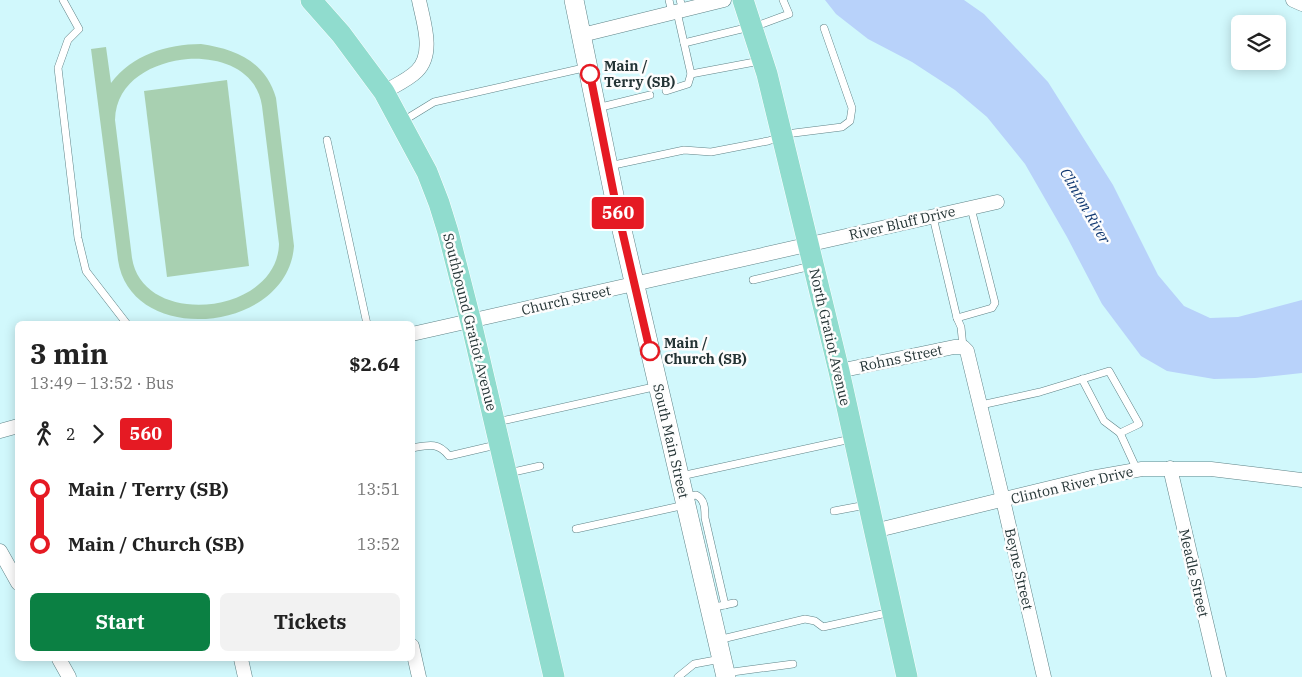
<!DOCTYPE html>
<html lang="en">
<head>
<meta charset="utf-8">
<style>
	:root { --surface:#fff; --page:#f2f2f2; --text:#222; --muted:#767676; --accent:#0b8043 }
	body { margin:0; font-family:"IBM Plex Serif",serif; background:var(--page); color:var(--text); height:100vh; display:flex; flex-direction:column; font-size:19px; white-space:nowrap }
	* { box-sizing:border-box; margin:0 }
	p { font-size:16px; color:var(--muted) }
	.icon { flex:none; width:28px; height:28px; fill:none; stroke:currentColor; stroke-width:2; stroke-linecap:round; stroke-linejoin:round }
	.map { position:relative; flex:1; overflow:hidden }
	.sheet { position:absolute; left:15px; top:321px; width:400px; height:340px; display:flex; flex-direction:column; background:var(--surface); border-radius:8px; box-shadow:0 2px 12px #0003 }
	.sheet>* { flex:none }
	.badge { padding:0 10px; border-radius:4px; font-size:18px; line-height:32px }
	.buttons { position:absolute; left:1231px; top:15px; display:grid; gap:10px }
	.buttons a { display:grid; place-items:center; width:55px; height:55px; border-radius:8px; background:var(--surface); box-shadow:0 2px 12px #0003; font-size:25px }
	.map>.badge { position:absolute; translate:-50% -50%; box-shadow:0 0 0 2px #fff }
	.legs { display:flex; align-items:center; gap:8px; height:55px; padding:0 15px; font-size:16px }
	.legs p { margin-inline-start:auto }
	.head { display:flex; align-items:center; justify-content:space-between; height:85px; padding:0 15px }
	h1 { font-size:28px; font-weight:700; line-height:38px }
	.primary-button { display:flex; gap:10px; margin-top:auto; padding:10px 15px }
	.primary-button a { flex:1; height:58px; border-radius:8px; background:var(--accent); color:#fff; font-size:20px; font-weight:700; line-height:58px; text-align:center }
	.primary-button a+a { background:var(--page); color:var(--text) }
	ul { padding:0 15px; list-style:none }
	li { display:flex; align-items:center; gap:18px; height:55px; font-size:19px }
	li i { display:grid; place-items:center; width:8px; height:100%; margin:0 6px; background:currentColor }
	li i::after { content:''; width:12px; height:12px; margin:-6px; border:4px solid; border-radius:50%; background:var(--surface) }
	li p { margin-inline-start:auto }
	li:first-child i { background:linear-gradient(#0000 50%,currentColor 0) }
	li:last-child i { background:linear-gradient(currentColor 50%,#0000 0) }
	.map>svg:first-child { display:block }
</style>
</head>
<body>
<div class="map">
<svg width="1302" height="677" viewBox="0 0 1302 677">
	<rect width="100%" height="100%" fill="#d1f8fc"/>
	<g fill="#a8d0b1" fill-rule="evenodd">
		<path d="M201,44C236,49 266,62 276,98L294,246C288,333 131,348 118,260L91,49L106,47L111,83C132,55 167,44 201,44ZM188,59C221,57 257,70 262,106L279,244C277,315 143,329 132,258L115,120C116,80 154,62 188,59Z"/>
		<polygon points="227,80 249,266 167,277 144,91"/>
	</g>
	<polygon fill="#b8d2fa" points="825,0 964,0 984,14 1048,82 1113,185 1158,275 1184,306 1210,318 1238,317 1302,300 1302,373 1255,378 1214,379 1167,371 1141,356 1102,304 1067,237 1025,164 987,117 955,90 912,62 868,39 836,14"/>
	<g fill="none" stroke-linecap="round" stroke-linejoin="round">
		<defs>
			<g id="lane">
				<polyline points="63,0 79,29 68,40 58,68 78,238 86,271 127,324"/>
				<polyline points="669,0 672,13"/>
				<polyline points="680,0 683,10"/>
				<polyline points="677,12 691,74 760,61"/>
				<polyline points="684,43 762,24 789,14 783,0"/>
				<polyline points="666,91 688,84 691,74"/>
				<polyline points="597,108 650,95"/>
				<polyline points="403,121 434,102 588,67"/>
				<polyline points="327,140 367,324"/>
				<polyline points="609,166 684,150 711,152 768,141 794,133 842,127 850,121 852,108 824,28"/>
				<polyline points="933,217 957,318"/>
				<polyline points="753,280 811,266"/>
				<polyline points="963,347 961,327 957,318 992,308 995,303 971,208"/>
				<polyline points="1082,379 1104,421 1120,433"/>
				<polyline points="981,405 1040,392 1109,371 1139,424 1120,433 1137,470"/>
				<polyline points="497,422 658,386"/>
				<path d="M412,448C429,445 438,442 449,456L496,445"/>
				<polyline points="509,473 540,466"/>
				<polyline points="681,476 851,439"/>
				<path d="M685,497L696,495C705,499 705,509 705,518L725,605"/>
				<polyline points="834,511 866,505"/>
				<polyline points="576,529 685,505"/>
				<polyline points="710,608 734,603"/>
				<polyline points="718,640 805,619 815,621 823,627 891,612"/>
				<polyline points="725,673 793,664"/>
				<polyline points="678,677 694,664 721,659"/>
			</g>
			<g id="street">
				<polyline points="1293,0 1302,4"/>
				<polyline points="582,35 724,0"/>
				<path d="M384,92C394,86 408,80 417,71C435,53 423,21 419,0"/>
				<polyline points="412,334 997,202"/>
				<polyline points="839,371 954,347 963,347 967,351 1003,500 1044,677"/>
				<polyline points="0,431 18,426"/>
				<polyline points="1170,468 1219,677"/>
				<polyline points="874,531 1091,478 1142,469 1211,469 1302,480"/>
				<polyline points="0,551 18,583"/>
				<polyline points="412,646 419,677"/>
				<polyline points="59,659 69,677"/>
				<polyline points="241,659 245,677"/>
			</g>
			<polyline id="secondary" points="574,0 615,200 726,677"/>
			<g id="primary">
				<polyline points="311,0 341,34 384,92 427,172 439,203 448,232 471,322 554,677"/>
				<polyline points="743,0 767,74 839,371 907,677"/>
			</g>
		</defs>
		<use href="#lane" stroke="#5f8387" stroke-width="8"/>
		<use href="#street" stroke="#5f8387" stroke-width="15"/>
		<use href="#secondary" stroke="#5f8387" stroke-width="20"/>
		<use href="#primary" stroke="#fff" stroke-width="22"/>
		<use href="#lane" stroke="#fff" stroke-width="7"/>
		<use href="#street" stroke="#fff" stroke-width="14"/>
		<use href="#secondary" stroke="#fff" stroke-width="19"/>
		<use href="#primary" stroke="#90dcce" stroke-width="21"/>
	</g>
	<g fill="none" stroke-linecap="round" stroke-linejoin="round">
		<defs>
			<polyline id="line-1" points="590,74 615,200 650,351"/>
		</defs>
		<use href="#line-1" stroke="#fff" stroke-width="11"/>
		<use href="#line-1" stroke="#e51a23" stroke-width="8"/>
	</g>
	<g fill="#fff" stroke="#e51a23" stroke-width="2.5">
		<circle cx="590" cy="74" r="9"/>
		<circle cx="650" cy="351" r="9"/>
	</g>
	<g text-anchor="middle" stroke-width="5" stroke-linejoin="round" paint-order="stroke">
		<g font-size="14" font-weight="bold" fill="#243435" stroke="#fdfdfd" text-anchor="start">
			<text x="604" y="71">Main /<tspan x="604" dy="16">Terry (SB)</tspan></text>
			<text x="664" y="348">Main /<tspan x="664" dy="16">Church (SB)</tspan></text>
		</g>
		<g font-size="14" fill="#243435" stroke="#fdfdfd">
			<text transform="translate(902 223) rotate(-13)" y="5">River Bluff Drive</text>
			<text transform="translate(566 300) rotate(-13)" y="5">Church Street</text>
			<text transform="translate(470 322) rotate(76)" y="5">Southbound Gratiot Avenue</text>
			<text transform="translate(830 337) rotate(77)" y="5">North Gratiot Avenue</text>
			<text transform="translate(901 358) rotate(-12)" y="5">Rohns Street</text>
			<text transform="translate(671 441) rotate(77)" y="5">South Main Street</text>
			<text transform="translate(1072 485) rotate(-13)" y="5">Clinton River Drive</text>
			<text transform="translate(1019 569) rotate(77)" y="5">Beyne Street</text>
			<text transform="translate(1194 573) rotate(77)" y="5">Meadle Street</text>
		</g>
		<g font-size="15" font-style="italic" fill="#113972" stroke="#fdfdfd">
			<text transform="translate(1085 206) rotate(60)" y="5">Clinton River</text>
		</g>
	</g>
</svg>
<div class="buttons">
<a><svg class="icon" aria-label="layers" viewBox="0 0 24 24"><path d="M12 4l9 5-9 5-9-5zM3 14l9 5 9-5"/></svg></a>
</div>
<b class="badge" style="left:618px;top:213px;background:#e51a23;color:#fff">560</b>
<section class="sheet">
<div class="head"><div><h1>3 min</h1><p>13:49 – 13:52 · Bus</p></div><b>$2.64</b></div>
<div class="legs"><svg class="icon" aria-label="walk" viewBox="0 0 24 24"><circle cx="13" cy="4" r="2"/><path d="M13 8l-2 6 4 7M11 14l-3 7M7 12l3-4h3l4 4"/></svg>2<svg class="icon" aria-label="forward" viewBox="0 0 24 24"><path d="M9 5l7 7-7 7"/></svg><b class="badge" style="background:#e51a23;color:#fff">560</b></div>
<ul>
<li><i style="color:#e51a23"></i><b>Main / Terry (SB)</b><p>13:51</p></li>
<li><i style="color:#e51a23"></i><b>Main / Church (SB)</b><p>13:52</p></li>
</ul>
<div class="primary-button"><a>Start</a><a>Tickets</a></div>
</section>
</div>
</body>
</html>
